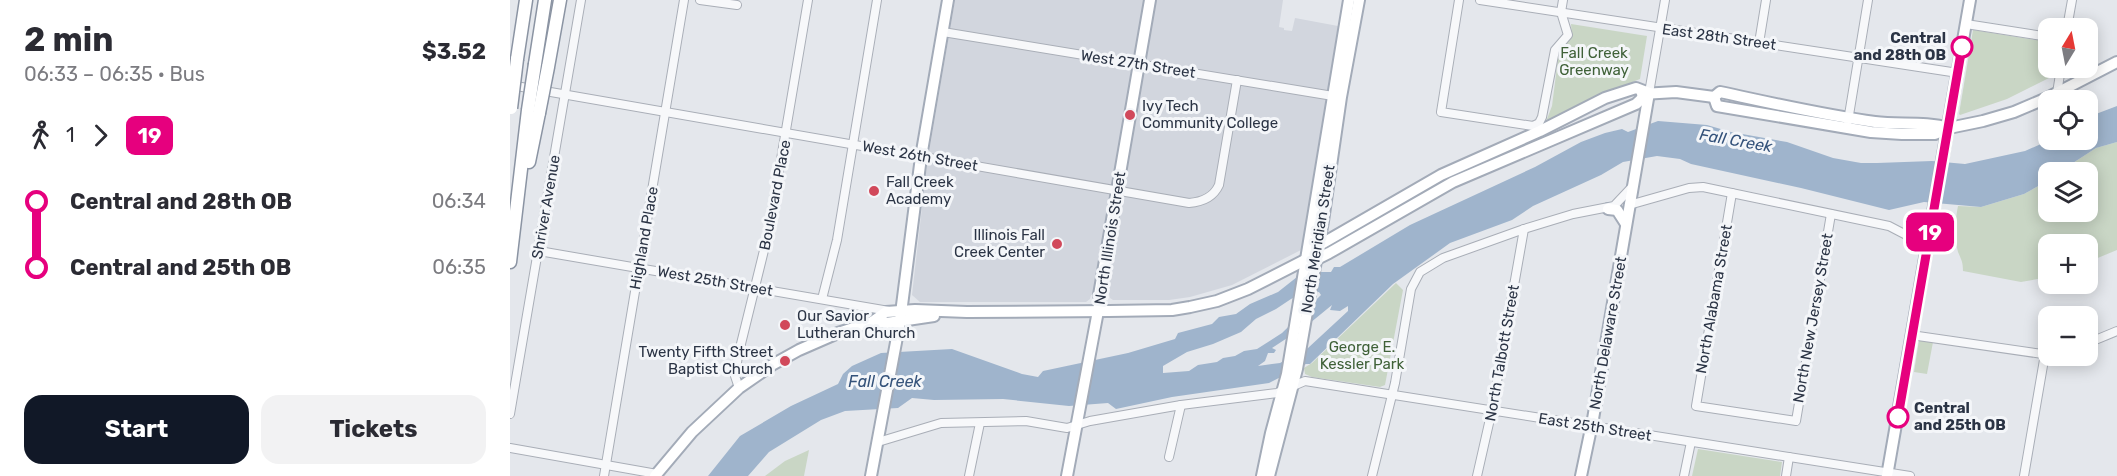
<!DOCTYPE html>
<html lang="en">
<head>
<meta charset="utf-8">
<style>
	:root { --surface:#fff; --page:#f2f2f3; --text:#2b2b33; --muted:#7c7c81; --accent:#111827 }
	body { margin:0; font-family:Rubik,sans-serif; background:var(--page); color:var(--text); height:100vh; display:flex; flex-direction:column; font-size:22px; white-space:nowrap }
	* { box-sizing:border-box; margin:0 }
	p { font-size:20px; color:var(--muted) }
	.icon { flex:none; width:33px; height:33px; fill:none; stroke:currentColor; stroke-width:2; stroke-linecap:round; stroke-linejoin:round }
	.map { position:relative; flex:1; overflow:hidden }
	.side { display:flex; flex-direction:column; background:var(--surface); width:510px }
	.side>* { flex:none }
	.badge { padding:0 12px; border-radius:9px; font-size:21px; line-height:39px }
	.needle { width:39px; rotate:10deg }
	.controls { position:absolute; left:1528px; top:18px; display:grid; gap:12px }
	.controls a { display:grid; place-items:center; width:60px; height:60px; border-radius:12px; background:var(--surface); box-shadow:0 3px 15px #0003; font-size:30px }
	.map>.badge { position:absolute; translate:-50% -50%; box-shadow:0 0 0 3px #fff }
	.legs { display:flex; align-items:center; gap:9px; height:66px; padding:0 24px; font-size:20px }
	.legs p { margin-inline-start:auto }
	.overview { display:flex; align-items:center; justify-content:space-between; height:102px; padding:0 24px }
	h1 { font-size:33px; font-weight:700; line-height:45px }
	.action { display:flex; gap:12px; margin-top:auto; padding:12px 24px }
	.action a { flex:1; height:69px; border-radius:18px; background:var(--accent); color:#fff; font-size:24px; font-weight:700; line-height:69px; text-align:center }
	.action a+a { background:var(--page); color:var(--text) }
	ul { padding:0 24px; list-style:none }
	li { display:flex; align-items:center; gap:21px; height:66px; font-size:22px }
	li i { display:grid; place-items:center; width:9px; height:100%; margin:0 8px; background:currentColor }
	li i::after { content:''; width:15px; height:15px; margin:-8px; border:4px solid; border-radius:50%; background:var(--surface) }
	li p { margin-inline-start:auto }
	li:first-child i { background:linear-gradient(#0000 50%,currentColor 0) }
	li:last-child i { background:linear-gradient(currentColor 50%,#0000 0) }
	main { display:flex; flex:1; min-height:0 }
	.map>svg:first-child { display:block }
</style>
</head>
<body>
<main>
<section class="side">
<div class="overview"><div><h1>2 min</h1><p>06:33 – 06:35 · Bus</p></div><b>$3.52</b></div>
<div class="legs"><svg class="icon" aria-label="walk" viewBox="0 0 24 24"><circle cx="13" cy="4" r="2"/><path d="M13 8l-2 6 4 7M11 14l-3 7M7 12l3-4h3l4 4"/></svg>1<svg class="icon" aria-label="forward" viewBox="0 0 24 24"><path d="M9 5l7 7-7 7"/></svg><b class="badge" style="background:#e6007e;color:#fff">19</b></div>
<ul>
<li><i style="color:#e6007e"></i><b>Central and 28th OB</b><p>06:34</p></li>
<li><i style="color:#e6007e"></i><b>Central and 25th OB</b><p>06:35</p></li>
</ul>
<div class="action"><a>Start</a><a>Tickets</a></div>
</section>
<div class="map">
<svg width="1607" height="476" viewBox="0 0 1607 476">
	<rect width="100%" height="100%" fill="#e4e7ec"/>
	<polygon fill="#d2d6de" points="445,0 773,0 769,27 774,28 774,30 782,31 785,18 828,26 791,250 722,285 680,297 659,300 603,300 600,298 599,293 581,295 580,299 576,302 410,302 402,295 417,164"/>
	<g fill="#c9d6c5">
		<polygon points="1061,24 1137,36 1130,79 1099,91 1035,124 1042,106 1049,51 1062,36"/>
		<polygon points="1463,30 1539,42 1539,68 1548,68 1547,74 1497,99 1450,115 1449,114"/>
		<path d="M1607,142V250L1578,262V244H1539V277L1511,282L1453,271C1453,262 1451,259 1448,252C1444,237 1445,221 1448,206L1471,207L1514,194L1539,180V212H1578V172H1549L1586,148Z"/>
		<polygon points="886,283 893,290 875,385 870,387 802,377 795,374 794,368 802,363"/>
		<polygon points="1409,340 1423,342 1417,374 1404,372"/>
		<polygon points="1188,449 1272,462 1270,476 1182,476"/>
		<polygon points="299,450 294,476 255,476 275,461"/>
	</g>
	<path fill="#9fb4cc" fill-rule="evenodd" d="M1607,106V142L1586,148L1549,172H1539V180L1514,194L1471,207L1414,202L1379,210L1291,188L1181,164L1170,159L1147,156L1113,162L1091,175L1023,206L1002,220L940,243L883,284L800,364H796L759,383L662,397L606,409L598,403L559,406L493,399L424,400L402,398L388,408L335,411L311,420L259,452L238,476H198L230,436L281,406L328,384L333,374L342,366L371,353L442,349L512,374L528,377L533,371L618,353L665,339L668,333L702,324L709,317L726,314L740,304L768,292L787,277L810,272H821L824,267H830L900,225L1025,167L1071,142L1095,133L1112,129L1118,132L1148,121L1197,125L1221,132L1277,142L1323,158L1351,163H1367L1422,161L1455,164L1515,151L1540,140H1578V117ZM809,292L811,295L772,333L747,349L734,351L725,356L713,358L707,362L688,365L679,371L653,373V366L677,352L703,344L731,332L746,319L766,309L781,299L790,294ZM822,305L820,310L830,311L838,306V311L798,348L770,363L748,366L755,361L758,353H764L766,350L762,348L800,323Z"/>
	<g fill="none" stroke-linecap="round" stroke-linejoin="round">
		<defs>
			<g id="minor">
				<polyline points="190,0 227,5"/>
				<polyline points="949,0 931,112 1023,126 1029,123 1032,117 1045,50 1058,35 1051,12 1053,0"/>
				<polyline points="970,0 1448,73"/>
				<polyline points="1456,24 1539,37"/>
				<polyline points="1557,28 1562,0"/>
				<polyline points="433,32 823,96"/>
				<polyline points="1249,43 1256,0"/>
				<path d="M0,85L679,203C692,202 703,198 709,185L727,80"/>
				<polyline points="1139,93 1155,0"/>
				<polyline points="1547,93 1551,68"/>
				<polyline points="1338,121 1358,0"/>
				<polyline points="1222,193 1186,406 1286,421 1321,214"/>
				<polyline points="1119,205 1179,188 1193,187 1379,226 1402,238 1415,254"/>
				<polyline points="29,251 379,311"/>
				<polyline points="312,299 327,240 367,0"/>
				<polyline points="1401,335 1539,355"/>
				<polyline points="1578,343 1607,331"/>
				<polyline points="229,388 225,376 228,356 259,230 298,0"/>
				<polyline points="0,414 71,0"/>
				<polyline points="368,442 431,423 516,421 557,428 580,421 671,405 767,393 795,381 1400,476"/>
				<polyline points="0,448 147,474"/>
				<polyline points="659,457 671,405"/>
				<polyline points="94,476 174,0"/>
				<polyline points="459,476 470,423"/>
				<polyline points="862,476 885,383 901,289 910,272 933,258 1014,229 1063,214 1104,206 1121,188"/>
				<polyline points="967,476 982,410 1014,229"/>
				<polyline points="1174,476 1181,442"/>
				<polyline points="1276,476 1279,457"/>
				<polyline points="1514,476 1535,354"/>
			</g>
			<g id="major">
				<polyline points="1132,94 1166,92 1204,97"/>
				<polyline points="1204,97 1207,106 1361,132 1392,134 1425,134 1439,128 1473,121 1504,112 1537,98 1607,62"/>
				<path d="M1204,97L1210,92C1261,103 1313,115 1365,122C1389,125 1416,121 1439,128"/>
				<polyline points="1098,209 1107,210 1116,224"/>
				<polyline points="802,260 805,260 819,253 943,182 1126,104 1138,93"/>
				<polyline points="362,322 377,323 424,316"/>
				<polyline points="145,476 182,432 229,388 262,365 289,350 328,333 362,322 376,312 405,310 457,312 599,311 662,310 680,307 707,301 738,289 795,260 808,246 931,175 1030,131 1095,98 1126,88 1139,93"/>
				<polyline points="361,476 390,321 411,157 438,0"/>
				<polyline points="557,476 588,311 590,299 589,295 640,0"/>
				<polyline points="752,476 761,433 777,374 839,0"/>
				<polyline points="759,476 787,369 813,221 831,97 849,0"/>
				<polyline points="1071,476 1083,419 1139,93"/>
				<polyline points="1377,476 1460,0"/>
			</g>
			<g id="highway">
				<polyline points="7,59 16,0"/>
				<polyline points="25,64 35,0"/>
				<polyline points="38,67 50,0"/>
				<polyline points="19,162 29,113"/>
				<polyline points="0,262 18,110"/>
			</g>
		</defs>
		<use href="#minor" stroke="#a9aeb7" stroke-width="10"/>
		<use href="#major" stroke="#a3abb8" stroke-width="14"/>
		<use href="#highway" stroke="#8b94a3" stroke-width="15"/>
		<use href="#minor" stroke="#f7f8fa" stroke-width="8"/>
		<use href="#major" stroke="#fff" stroke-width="10"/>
		<use href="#highway" stroke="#fff" stroke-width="12"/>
		<defs>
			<g id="highway-bridge">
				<polyline points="1,108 7,59"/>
				<polyline points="18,110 25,64"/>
				<polyline points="29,113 38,67"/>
			</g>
		</defs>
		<use href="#highway-bridge" stroke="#8b94a3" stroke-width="15" stroke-linecap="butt"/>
		<use href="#highway-bridge" stroke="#fff" stroke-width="12"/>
	</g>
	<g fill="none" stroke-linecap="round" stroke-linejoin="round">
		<defs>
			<polyline id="line-1" points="1388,417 1452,47"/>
		</defs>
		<use href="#line-1" stroke="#fff" stroke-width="14"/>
		<use href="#line-1" stroke="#e6007e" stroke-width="9"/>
	</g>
	<g fill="#fff" stroke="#e6007e" stroke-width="3">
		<circle cx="1452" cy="47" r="10"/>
		<circle cx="1388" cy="417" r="10"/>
	</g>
	<g fill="#d1495b" stroke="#f4f6f9" stroke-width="2">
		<circle cx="620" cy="115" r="6"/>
		<circle cx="364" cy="191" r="6"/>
		<circle cx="547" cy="244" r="6"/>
		<circle cx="275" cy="325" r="6"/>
		<circle cx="275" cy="361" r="6"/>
	</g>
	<g text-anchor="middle" stroke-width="6" stroke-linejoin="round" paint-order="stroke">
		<g font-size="15" fill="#2b3445" stroke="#f4f6f9">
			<text transform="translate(1209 37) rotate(8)" y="5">East 28th Street</text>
			<text transform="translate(628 64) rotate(9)" y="5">West 27th Street</text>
			<text transform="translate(410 156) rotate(10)" y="5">West 26th Street</text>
			<text transform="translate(265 195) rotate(-79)" y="5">Boulevard Place</text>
			<text transform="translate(36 207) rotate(-80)" y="5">Shriver Avenue</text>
			<text transform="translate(134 238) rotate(-80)" y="5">Highland Place</text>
			<text transform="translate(600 238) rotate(-81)" y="5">North Illinois Street</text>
			<text transform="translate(808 239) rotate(-81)" y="5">North Meridian Street</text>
			<text transform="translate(205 281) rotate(10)" y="5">West 25th Street</text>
			<text transform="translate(1204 299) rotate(-80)" y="5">North Alabama Street</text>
			<text transform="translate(1303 318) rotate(-80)" y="5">North New Jersey Street</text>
			<text transform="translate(1098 333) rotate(-80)" y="5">North Delaware Street</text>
			<text transform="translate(992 353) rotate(-80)" y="5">North Talbott Street</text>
			<text transform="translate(1085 427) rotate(9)" y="5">East 25th Street</text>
		</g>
		<g font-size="15" font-weight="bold" fill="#2b3445" stroke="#f4f6f9" text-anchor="end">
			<text x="1436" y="43">Central<tspan x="1436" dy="17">and 28th OB</tspan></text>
			<text x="1404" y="413" text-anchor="start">Central<tspan x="1404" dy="17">and 25th OB</tspan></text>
		</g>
		<g font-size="15" fill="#3f6138" stroke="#f4f6f9">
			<text x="1084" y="58">Fall Creek<tspan x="1084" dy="17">Greenway</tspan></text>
			<text x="852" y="352">George E.<tspan x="852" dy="17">Kessler Park</tspan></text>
		</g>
		<g font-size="15" fill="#2b3445" stroke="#f4f6f9" text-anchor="start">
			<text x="632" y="111">Ivy Tech<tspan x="632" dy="17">Community College</tspan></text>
			<text x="376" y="187">Fall Creek<tspan x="376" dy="17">Academy</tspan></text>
			<text x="535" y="240" text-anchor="end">Illinois Fall<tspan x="535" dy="17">Creek Center</tspan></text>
			<text x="287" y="321">Our Savior<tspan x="287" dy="17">Lutheran Church</tspan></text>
			<text x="263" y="357" text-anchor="end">Twenty Fifth Street<tspan x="263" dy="17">Baptist Church</tspan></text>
		</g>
		<g font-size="16" font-style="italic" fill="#34527a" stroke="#f4f6f9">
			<text transform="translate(1226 140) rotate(10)" y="6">Fall Creek</text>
			<text x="375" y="387">Fall Creek</text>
		</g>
	</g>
</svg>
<div class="controls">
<a><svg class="needle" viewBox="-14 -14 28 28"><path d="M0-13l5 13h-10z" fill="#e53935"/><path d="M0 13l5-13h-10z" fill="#7c7c81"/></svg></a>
<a><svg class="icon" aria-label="locate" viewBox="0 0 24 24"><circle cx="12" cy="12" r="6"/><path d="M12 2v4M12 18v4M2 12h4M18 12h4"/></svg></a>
<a><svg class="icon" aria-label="layers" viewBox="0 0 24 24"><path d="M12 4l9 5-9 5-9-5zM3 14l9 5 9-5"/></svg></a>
<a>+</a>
<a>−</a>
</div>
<b class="badge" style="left:1420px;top:232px;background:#e6007e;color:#fff">19</b>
</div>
</main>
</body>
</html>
